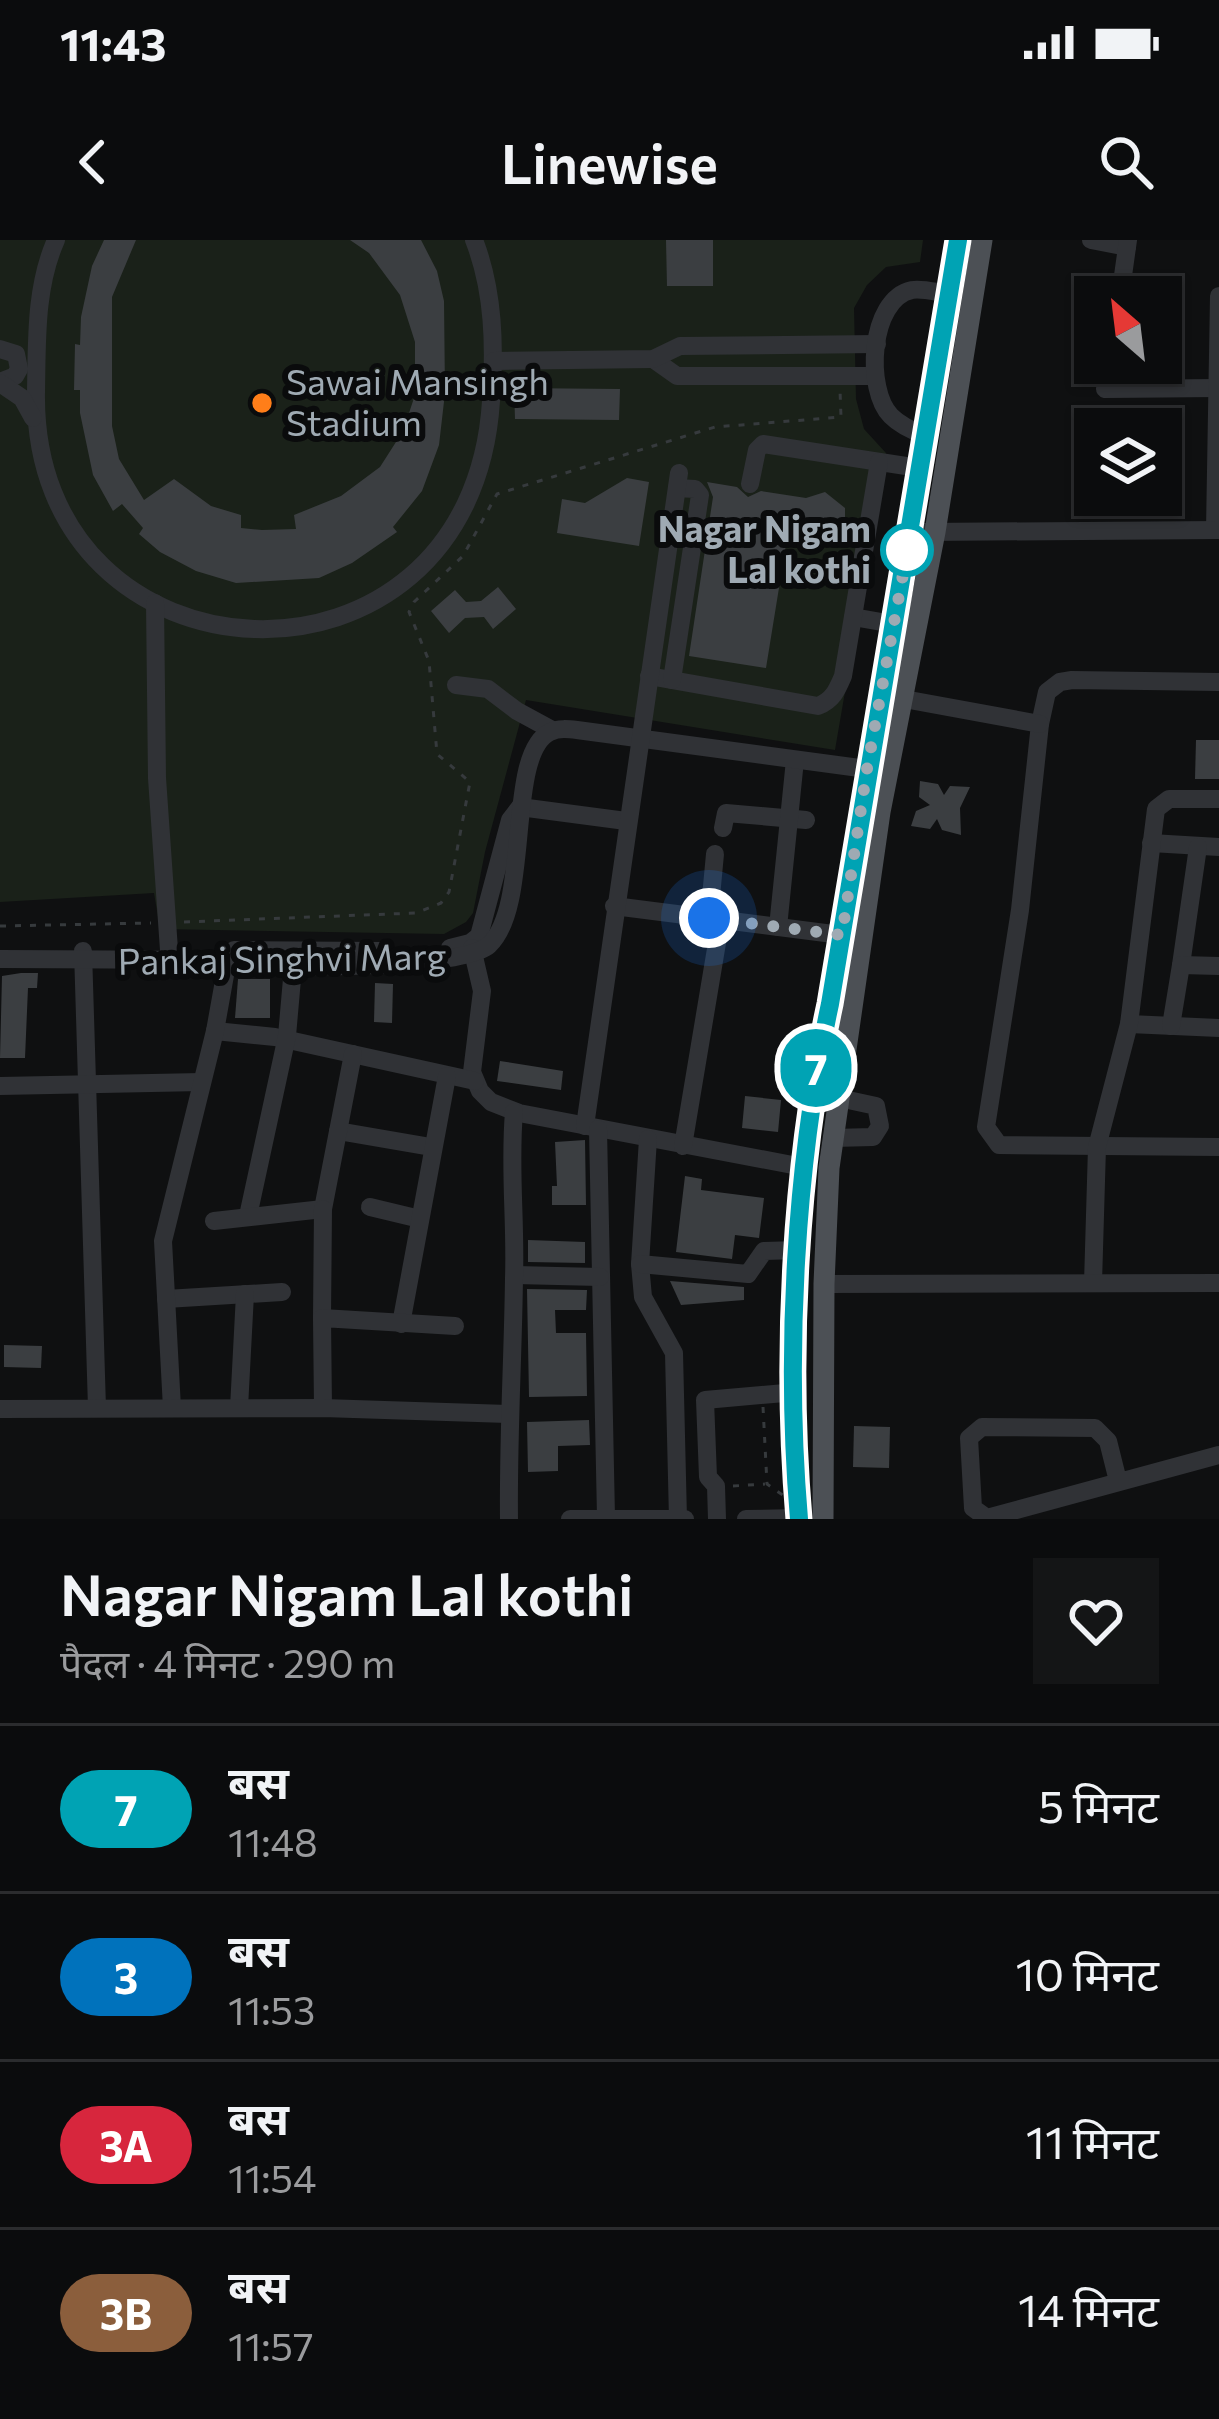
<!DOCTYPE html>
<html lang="hi">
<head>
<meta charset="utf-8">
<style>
	:root { --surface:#0b0c0d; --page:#141516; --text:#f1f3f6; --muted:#9a9b9d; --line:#2b2c2e }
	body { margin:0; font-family:Commissioner,"Noto Sans Devanagari",sans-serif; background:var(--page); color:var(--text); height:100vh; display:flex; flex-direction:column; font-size:45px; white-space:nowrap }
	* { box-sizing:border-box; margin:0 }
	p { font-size:39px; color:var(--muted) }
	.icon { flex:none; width:66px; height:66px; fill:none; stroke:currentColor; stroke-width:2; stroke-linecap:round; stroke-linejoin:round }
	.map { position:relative; height:1279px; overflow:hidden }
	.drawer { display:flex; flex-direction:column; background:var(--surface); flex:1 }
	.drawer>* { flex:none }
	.badge { padding:0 24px; border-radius:39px; font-size:42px; line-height:78px }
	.needle { width:78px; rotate:332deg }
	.controls { position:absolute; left:1074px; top:36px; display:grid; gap:24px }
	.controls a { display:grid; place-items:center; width:108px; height:108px; border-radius:0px; background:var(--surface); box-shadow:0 3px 9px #0004,0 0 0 3px var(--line); font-size:60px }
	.you { position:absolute; width:60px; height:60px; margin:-30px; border:9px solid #fff; border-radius:50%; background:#1a73e8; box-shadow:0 0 0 18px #1a73e833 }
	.map>.badge { position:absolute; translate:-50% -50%; box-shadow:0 0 0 6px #fff }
	.round { display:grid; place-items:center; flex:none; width:126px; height:126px; border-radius:0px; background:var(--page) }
	.head { display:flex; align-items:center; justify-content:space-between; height:204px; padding:0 60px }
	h1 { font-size:57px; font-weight:600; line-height:90px }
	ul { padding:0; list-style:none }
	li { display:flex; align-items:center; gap:36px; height:168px; padding:0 60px; border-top:3px solid var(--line) }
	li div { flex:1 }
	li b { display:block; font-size:45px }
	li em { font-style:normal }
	li .badge { min-width:132px; font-weight:700; text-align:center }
	.status { display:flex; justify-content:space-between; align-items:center; height:84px; padding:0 60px; background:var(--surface); direction:ltr }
	.status svg { height:33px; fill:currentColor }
	header { display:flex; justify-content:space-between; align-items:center; height:156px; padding:0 60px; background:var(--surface); font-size:54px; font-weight:600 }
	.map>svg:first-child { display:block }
</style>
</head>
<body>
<div class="status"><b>11:43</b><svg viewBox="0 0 49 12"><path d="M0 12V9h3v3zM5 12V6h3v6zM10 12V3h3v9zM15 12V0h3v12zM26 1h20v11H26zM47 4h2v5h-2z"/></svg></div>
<header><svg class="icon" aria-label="back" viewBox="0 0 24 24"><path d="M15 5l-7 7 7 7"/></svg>Linewise<svg class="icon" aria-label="search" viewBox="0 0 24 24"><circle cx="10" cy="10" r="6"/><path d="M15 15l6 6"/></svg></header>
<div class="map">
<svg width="1219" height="1279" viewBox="0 0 1219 1279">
	<rect width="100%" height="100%" fill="#0f1011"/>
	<polygon fill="#1a2119" points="0,0 923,0 920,22 886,27 867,45 854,68 856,159 864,189 886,213 835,510 526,460 485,612 473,673 466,682 444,694 160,689 154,653 0,662"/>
	<g fill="#3b3e41">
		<polygon points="104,0 136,0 112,57 112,186 119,219 144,260 174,239 211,266 241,275 241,288 262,290 296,289 294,275 341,256 380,227 403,191 415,155 415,102 400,55 369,13 350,0 421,0 437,31 444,61 445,153 439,205 422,251 393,287 397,292 352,323 319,338 236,343 196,331 160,312 139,294 143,288 122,264 113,271 93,235 80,173 80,150 74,150 75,104 80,105 81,77 92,26"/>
		<polygon points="666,0 713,0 713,46 667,46"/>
		<polygon points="514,148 620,149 619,180 515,179"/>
		<polygon points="627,238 649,242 639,306 557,293 562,259 585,263"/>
		<polygon points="707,242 737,247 748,257 761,251 806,258 825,252 845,268 845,284 829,300 812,300 790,280 766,428 689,416 713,257"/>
		<polygon points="498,347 516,369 493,389 484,377 465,378 449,393 431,371 455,350 466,362 481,361"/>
		<polygon points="1196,500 1219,500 1219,539 1195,539"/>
		<polygon points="920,541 938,544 944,555 950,546 970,547 960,568 961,595 942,590 937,579 930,589 911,586 916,571 930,565 919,557"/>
		<polygon points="21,733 38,733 37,748 28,748 25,818 0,818 2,736"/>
		<polygon points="238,739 270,739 270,778 235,778"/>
		<polygon points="375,743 393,744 392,783 374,782"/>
		<polygon points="500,821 563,831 561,850 497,841"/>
		<polygon points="745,856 781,860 778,892 742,888"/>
		<polygon points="585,900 586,965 552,965 552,946 557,946 555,902"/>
		<polygon points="685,936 702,939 701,950 764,958 759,998 735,995 732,1019 676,1012"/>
		<polygon points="528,1000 585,1002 585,1023 528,1022"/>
		<polygon points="670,1041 744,1047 744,1060 681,1065"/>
		<polygon points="527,1049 587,1050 586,1070 555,1070 556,1093 586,1093 587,1156 529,1157"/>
		<polygon points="4,1105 42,1106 41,1128 4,1127"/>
		<polygon points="589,1180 590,1205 558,1206 558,1231 528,1232 527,1182"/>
		<polygon points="854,1186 890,1187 889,1228 853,1227"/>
	</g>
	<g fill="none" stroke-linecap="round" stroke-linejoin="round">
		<g stroke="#363a3d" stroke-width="3" stroke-dasharray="6 9" stroke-linecap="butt">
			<polyline points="184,682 416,673 441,663 449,652 470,542 437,514 429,421 409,372 414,362 463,316 497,254 715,187 841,177 840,150"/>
			<polyline points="0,686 151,683"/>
			<polyline points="763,1167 767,1244 784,1256"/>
			<polyline points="733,1246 765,1244"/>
		</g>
		<g stroke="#303236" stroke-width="18">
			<path d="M56,0C35,47 37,101 36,152C31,455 471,478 491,161C495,108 494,51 474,0"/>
			<polyline points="1091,0 1127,7"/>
			<polyline points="1120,57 1128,0"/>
			<polyline points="0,109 16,114 19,129 15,136 0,142"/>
			<polyline points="653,119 677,136 875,136"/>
			<polyline points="494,121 653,119 680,106 877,104"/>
			<polyline points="1109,123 1105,149 1219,148"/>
			<polyline points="0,143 22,158 33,178"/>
			<path d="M924,195C913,191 899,184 891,176C865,150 869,59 912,50C923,48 939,53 951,54"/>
			<polyline points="750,244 757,210 763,204 919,228"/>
			<polyline points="1215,290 1219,56"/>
			<polyline points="924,292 1219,290"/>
			<polyline points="155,363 157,538 169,710"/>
			<polyline points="853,377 893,384"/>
			<path d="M649,436L818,466C833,460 837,450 843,436L879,222"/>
			<polyline points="672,440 700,255 695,249 677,248"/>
			<polyline points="1219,442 1072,440 1060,442 1047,452 1040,484 1020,670 986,887 999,905 1219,907"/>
			<polyline points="456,445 488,449 517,471 552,490"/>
			<polyline points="904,459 1040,484"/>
			<polyline points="520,567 626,581"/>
			<polyline points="723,588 726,573 806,580"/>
			<polyline points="1151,603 1219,607"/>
			<polyline points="614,666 841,695"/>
			<polyline points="709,678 715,614"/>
			<polyline points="778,687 795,520"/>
			<polyline points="450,708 470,703 479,696 510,580 520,567"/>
			<polyline points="472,708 482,751 472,832 480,851 491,862 519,873 803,927"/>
			<polyline points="234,710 386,711"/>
			<polyline points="83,711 97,1168"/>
			<path d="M0,719C73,720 146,719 219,720C243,720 267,725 292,726C327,727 466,726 489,705C532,665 505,514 550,492C559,488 568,489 577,490L867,529"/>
			<polyline points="1181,725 1198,607"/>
			<polyline points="1129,784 1219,788"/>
			<polyline points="1171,786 1181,725 1219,726"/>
			<polyline points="215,791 275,797 475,841"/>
			<polyline points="0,846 202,842"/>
			<polyline points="585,886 679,233"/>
			<polyline points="598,889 606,1277"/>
			<polyline points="338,891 431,907"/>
			<polyline points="833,898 873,897 880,886 876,866 839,858"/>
			<polyline points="648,899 640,1024 643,1057 674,1113 678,1279"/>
			<polyline points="683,906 721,679"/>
			<polyline points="370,967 420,979"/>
			<polyline points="248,976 287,796 294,716"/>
			<polyline points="214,981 323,969 353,814"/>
			<polyline points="640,1024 748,1034 764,1011 798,1010"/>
			<polyline points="515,1035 600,1037"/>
			<polyline points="1093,1043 1097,907 1129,784 1156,569 1169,559 1219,559"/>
			<polyline points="824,1044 1219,1043"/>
			<polyline points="166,1059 282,1052"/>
			<polyline points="322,1078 323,969"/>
			<polyline points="401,1084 447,836"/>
			<polyline points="172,1168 163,1001 215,791 229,713"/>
			<polyline points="239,1168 245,1054"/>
			<polyline points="323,1168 322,1078 455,1086"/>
			<polyline points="0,1169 323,1168 508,1174"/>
			<polyline points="1118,1241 1108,1201 1095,1188 982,1187 969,1198 973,1268 987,1278 1219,1215"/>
			<path d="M509,1279C508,1198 513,1119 514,1038C516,982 509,927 514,872"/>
			<polyline points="570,1279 685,1279"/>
			<polyline points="717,1279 716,1246 708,1237 705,1160 796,1152"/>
			<polyline points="746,1279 799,1278"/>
		</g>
		<g stroke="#4c5055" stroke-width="21">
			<path d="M799,1279C786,1112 794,927 830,764L958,0"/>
			<polyline points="823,1279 824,1044 829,928 880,572 935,292 982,0"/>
		</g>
	</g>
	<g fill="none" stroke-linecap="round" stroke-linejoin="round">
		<defs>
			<path id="line" d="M799,1279C785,1115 795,925 830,764L958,0"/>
		</defs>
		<use href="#line" stroke="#fff" stroke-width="27"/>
		<use href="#line" stroke="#00a3b4" stroke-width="18"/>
		<polyline stroke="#9faab3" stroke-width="12" stroke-dasharray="0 21.6" points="709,678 842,695 867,529 908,307 907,310"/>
	</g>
	<circle fill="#ff7e19" stroke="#0a0b0c" stroke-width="4.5" cx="262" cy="163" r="12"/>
	<circle fill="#fff" stroke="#00a3b4" stroke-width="6" cx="907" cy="310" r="24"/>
	<g text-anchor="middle" stroke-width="12" stroke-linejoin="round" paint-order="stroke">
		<g font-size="36" fill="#9faab3" stroke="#0a0b0c" text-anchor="start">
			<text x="286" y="155">Sawai Mansingh<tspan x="286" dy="41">Stadium</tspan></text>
		</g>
		<g font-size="36" font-weight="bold" fill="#9faab3" stroke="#0a0b0c" text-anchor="end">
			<text x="871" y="302">Nagar Nigam<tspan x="871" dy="41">Lal kothi</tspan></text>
		</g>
		<g font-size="36" fill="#9faab3" stroke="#0a0b0c">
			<text transform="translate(282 719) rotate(-1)" y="13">Pankaj Singhvi Marg</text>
		</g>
	</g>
</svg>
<div class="controls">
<a><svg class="needle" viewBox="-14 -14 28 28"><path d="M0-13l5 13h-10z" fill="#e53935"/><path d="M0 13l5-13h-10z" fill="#9a9b9d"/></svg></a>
<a><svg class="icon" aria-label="layers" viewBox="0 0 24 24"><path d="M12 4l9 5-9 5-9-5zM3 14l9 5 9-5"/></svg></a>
</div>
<div class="you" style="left:709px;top:678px"></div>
<b class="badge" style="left:816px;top:828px;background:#00a3b4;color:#fff">7</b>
</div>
<section class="drawer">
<div class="head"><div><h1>Nagar Nigam Lal kothi</h1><p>पैदल · 4 मिनट · 290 m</p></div><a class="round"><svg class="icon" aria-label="heart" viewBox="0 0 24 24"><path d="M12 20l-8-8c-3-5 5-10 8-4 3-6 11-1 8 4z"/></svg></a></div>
<ul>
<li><span class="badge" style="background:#00a3b4;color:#fff">7</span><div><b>बस</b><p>11:48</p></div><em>5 मिनट</em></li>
<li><span class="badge" style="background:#0072bc;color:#fff">3</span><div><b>बस</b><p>11:53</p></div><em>10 मिनट</em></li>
<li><span class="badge" style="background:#d7263d;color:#fff">3A</span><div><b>बस</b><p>11:54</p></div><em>11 मिनट</em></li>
<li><span class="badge" style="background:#8b5e3c;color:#fff">3B</span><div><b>बस</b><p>11:57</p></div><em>14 मिनट</em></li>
</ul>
</section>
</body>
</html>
